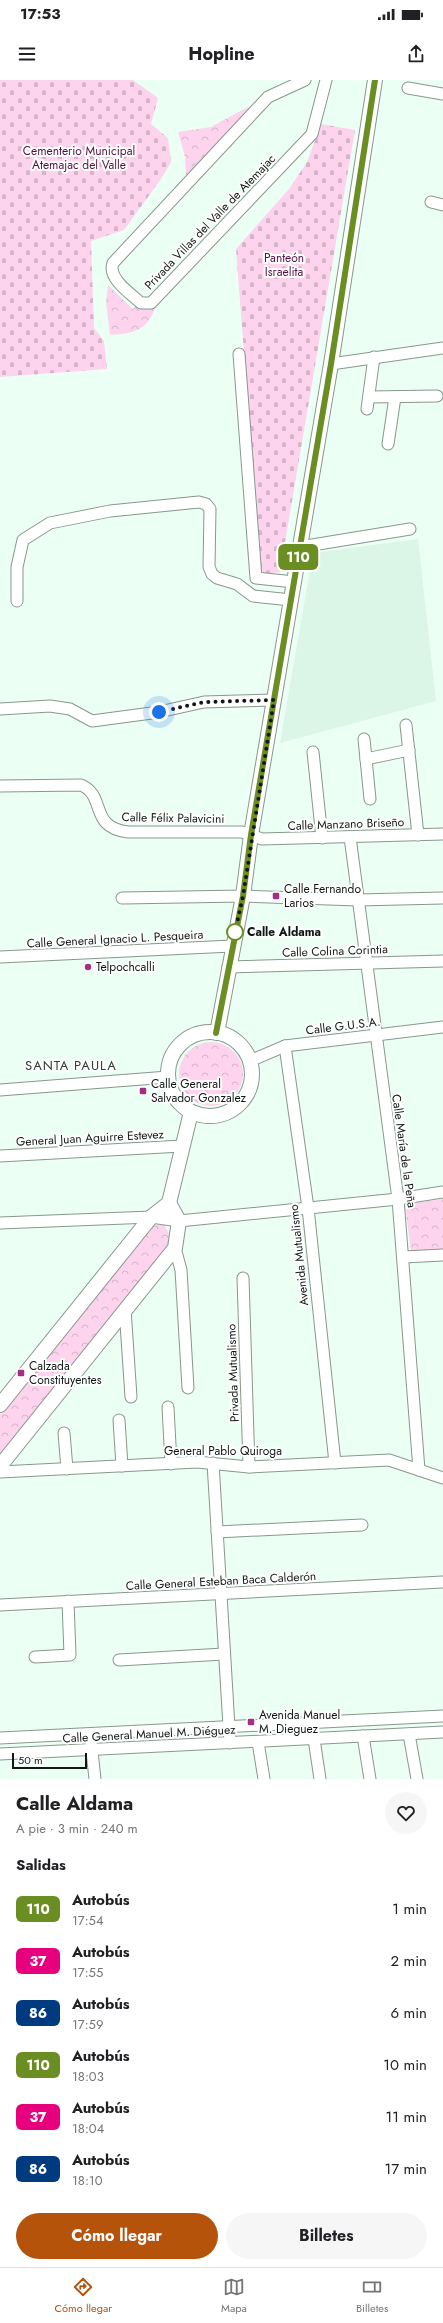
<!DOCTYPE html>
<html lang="es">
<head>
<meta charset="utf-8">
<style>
	:root { --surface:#fff; --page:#f6f6f6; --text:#202124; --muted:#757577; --line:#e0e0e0; --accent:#b45309 }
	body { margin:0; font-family:Jost,sans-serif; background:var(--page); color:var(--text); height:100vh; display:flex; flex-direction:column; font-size:15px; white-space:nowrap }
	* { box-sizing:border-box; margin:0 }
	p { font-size:13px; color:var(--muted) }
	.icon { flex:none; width:22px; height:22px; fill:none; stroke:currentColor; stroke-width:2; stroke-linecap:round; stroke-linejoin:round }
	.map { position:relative; height:1699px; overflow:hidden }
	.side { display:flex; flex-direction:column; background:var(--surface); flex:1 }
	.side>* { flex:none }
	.badge { padding:0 8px; border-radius:6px; font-size:14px; line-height:26px }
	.scale { position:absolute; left:12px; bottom:10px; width:75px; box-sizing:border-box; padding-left:4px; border:2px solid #111714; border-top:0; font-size:11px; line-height:14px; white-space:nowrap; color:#111714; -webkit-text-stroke:3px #fff; paint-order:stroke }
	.you { position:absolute; width:20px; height:20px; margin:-10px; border:3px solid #fff; border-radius:50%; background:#1a73e8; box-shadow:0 0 0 6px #1a73e833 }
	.map>.badge { position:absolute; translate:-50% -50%; box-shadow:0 0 0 2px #fff }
	h2 { padding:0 16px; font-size:15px; line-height:36px }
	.round { display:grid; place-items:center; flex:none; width:42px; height:42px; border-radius:21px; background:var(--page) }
	.overview { display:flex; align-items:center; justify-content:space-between; height:68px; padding:0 16px }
	h1 { font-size:19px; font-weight:700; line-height:30px }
	.primary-button { display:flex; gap:8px; margin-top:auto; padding:8px 16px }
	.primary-button a { flex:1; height:46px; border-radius:24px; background:var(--accent); color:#fff; font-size:16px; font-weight:700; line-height:46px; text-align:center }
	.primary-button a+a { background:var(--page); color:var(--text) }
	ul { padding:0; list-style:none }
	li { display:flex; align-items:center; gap:12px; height:52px; padding:0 16px }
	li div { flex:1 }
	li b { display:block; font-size:15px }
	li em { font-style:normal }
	li .badge { min-width:44px; font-weight:700; text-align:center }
	.status { display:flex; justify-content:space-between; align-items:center; height:28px; padding:0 20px; background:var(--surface); direction:ltr }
	.status svg { height:11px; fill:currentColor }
	header { display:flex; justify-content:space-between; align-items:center; height:52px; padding:0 16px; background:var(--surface); font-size:18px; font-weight:700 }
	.tabs { display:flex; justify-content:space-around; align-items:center; height:56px; border-top:1px solid var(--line); background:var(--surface); font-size:11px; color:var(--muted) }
	.tabs a { display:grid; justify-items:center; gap:2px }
	.tabs .active { color:var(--accent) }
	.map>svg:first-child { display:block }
</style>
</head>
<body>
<div class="status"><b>17:53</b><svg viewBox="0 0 49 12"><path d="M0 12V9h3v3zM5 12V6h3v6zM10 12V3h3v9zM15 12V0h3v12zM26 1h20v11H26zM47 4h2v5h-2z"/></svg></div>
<header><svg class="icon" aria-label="menu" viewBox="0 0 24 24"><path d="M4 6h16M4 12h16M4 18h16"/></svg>Hopline<svg class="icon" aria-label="share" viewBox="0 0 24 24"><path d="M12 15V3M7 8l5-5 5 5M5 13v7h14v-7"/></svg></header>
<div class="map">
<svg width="443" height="1699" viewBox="0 0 443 1699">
	<defs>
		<pattern id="forest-crowns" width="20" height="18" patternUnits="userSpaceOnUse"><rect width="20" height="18" fill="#fdd3ed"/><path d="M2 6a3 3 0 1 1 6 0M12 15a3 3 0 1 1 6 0" fill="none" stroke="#d8b4ca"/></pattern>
		<pattern id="cemetery-stones" width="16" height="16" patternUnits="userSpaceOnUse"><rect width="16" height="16" fill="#fdd3ed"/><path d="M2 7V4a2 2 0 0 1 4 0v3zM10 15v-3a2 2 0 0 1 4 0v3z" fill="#d8b4ca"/></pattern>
	</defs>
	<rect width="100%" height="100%" fill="#ecfff4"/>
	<polygon fill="#dbf5e6" points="418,459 436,621 280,663 313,473"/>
	<g fill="url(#forest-crowns)">
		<polygon points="248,27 252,31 186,98 185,77 178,52 211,47"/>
		<path d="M108,205L133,229L138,223L156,225C148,251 135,253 110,255L106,222Z"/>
		<circle cx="211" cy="994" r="32"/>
		<polygon points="443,1119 443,1170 411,1173 405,1124"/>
		<polygon points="156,1145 164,1145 168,1152 171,1162 0,1378 0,1335 148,1147"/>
	</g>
	<g fill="url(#cemetery-stones)">
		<polygon points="0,0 133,0 158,18 151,44 168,58 171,82 161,99 124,150 91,161 94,248 104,261 107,289 0,297"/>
		<polygon points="321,44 355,50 280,492 261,494 236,169 289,109 307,82"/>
	</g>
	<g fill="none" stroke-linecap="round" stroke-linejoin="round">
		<defs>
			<g id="minor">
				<path d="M305,0L268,17L113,183C107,198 131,214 141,223H151L312,54L326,0"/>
				<polyline points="408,8 443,14"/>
				<polyline points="431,122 443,125"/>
				<polyline points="239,274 256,498 294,502"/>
				<polyline points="331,284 443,268"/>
				<polyline points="369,317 437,316"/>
				<polyline points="367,329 374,277"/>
				<polyline points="388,364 395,317"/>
				<polyline points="300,467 410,449"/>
				<polyline points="17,521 17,487 23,460 50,443 110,431 199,422 206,424 210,429 209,487 212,494 217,498 237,504 253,516 291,520"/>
				<polyline points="0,629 50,626 70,629 92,641 159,632 204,622 274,620"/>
				<polyline points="406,645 418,755"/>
				<polyline points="364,659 370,719"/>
				<polyline points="313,672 322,758"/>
				<polyline points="366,679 409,670"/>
				<path d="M0,706L81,705C107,716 88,747 128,752H242L262,759L443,754"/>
				<polyline points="350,757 398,1119 419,1390"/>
				<polyline points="122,818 243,816 358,820 443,818"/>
				<polyline points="0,877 232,866"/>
				<polyline points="228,887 443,881"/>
				<polyline points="285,966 308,1128 335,1383"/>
				<polyline points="250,981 285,966 443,947"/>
				<polyline points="0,1010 168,997"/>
				<polyline points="0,1076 182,1066"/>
				<polyline points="0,1143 151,1137 179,1141 398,1119 443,1112"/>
				<polyline points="175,1168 181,1190 188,1308"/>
				<polyline points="404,1177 443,1175"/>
				<polyline points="243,1198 249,1387"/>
				<polyline points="125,1229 131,1317"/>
				<polyline points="168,1327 171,1384"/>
				<polyline points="119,1340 122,1386"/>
				<polyline points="64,1353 67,1389"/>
				<polyline points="213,1383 230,1663"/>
				<polyline points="0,1392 197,1382 249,1387 389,1380 443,1398"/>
				<polyline points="217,1452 362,1445"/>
				<polyline points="0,1525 443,1502"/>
				<polyline points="35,1577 70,1575 68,1521"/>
				<polyline points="119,1580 224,1574"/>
				<polyline points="409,1654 417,1699"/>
				<polyline points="363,1656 370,1699"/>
				<polyline points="0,1658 443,1636"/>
				<polyline points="314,1659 320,1699"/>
				<polyline points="91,1662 95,1699"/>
				<polyline points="258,1662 264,1699"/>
				<polyline points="0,1674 443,1652"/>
			</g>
			<g id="tertiary">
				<circle cx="210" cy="994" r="42"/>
				<polyline points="217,953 243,816 251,755 331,284 375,0"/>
				<polyline points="0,1325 151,1137 169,1123 191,1032"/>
				<polyline points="0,1386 175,1168 179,1141 169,1123"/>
			</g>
		</defs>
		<use href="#minor" stroke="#87988e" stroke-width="13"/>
		<use href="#tertiary" stroke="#87988e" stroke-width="16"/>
		<use href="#minor" stroke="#fff" stroke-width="11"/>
		<use href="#tertiary" stroke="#fff" stroke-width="14"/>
	</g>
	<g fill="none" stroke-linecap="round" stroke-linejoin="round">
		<defs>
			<polyline id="line" points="216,953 243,816 251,755 331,284 375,0"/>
		</defs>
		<use href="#line" stroke="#fff" stroke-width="9"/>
		<use href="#line" stroke="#6b8e23" stroke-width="6"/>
		<polyline stroke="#111714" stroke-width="4" stroke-dasharray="0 7.2" points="159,632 204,622 274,620 243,816 235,852"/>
	</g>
	<g fill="#a52e85" stroke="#fff" stroke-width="1.5">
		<rect x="272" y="812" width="8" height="8" rx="2"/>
		<circle cx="88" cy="887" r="4"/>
		<rect x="139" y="1007" width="8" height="8" rx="2"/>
		<rect x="17" y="1289" width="8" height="8" rx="2"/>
		<rect x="247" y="1638" width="8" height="8" rx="2"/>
	</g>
	<circle fill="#fff" stroke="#6b8e23" stroke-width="2" cx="235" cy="852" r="8"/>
	<g text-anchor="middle" stroke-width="4" stroke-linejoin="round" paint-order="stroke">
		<g font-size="12" fill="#531241" stroke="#fff">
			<text x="79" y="75">Cementerio Municipal<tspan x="79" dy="14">Atemajac del Valle</tspan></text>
			<text x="284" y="182">Panteón<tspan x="284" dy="14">Israelita</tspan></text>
		</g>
		<g font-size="12" fill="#111714" stroke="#fff">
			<text transform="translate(210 142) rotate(-46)" y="4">Privada Villas del Valle de Atemajac</text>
			<text transform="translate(173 738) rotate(1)" y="4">Calle Félix Palavicini</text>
			<text transform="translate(346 744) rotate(-2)" y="4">Calle Manzano Briseño</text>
			<text transform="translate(115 859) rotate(-3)" y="4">Calle General Ignacio L. Pesqueira</text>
			<text transform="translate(335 871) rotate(-2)" y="4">Calle Colina Corintia</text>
			<text transform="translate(343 946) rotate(-7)" y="4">Calle G.U.S.A.</text>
			<text transform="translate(90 1058) rotate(-3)" y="4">General Juan Aguirre Estevez</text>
			<text transform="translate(404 1071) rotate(82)" y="4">Calle María de la Peña</text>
			<text transform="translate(299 1175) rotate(-96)" y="4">Avenida Mutualismo</text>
			<text transform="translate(233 1293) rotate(-92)" y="4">Privada Mutualismo</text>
			<text x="223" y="1375">General Pablo Quiroga</text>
			<text transform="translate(221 1501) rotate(-3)" y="4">Calle General Esteban Baca Calderón</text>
			<text transform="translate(149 1654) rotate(-3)" y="4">Calle General Manuel M. Diéguez</text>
		</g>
		<g font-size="12" fill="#111714" stroke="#fff" text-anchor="start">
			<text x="284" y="813">Calle Fernando<tspan x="284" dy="14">Larios</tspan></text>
			<text x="96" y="891">Telpochcalli</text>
			<text x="151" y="1008">Calle General<tspan x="151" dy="14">Salvador Gonzalez</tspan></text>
			<text x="29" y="1290">Calzada<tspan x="29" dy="14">Constituyentes</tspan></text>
			<text x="259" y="1639">Avenida Manuel<tspan x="259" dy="14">M. Dieguez</tspan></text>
		</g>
		<g font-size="12" font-weight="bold" fill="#111714" stroke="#fff" text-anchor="start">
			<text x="247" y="856">Calle Aldama</text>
		</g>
		<g font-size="13" letter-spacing="1" fill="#2e3d35" stroke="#fff">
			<text x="71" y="990">SANTA PAULA</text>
		</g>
	</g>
</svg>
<div class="scale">50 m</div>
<div class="you" style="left:159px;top:632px"></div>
<b class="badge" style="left:298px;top:477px;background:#6b8e23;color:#fff">110</b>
</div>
<section class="side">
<div class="overview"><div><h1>Calle Aldama</h1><p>A pie · 3 min · 240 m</p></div><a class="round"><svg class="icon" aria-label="heart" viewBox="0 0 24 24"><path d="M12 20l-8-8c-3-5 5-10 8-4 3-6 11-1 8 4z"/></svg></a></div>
<h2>Salidas</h2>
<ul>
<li><span class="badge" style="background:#6b8e23;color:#fff">110</span><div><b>Autobús</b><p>17:54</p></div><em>1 min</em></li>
<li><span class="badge" style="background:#e6007e;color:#fff">37</span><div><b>Autobús</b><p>17:55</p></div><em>2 min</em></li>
<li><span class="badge" style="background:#003b80;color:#fff">86</span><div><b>Autobús</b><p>17:59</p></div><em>6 min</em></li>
<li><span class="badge" style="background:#6b8e23;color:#fff">110</span><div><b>Autobús</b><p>18:03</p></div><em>10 min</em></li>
<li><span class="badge" style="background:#e6007e;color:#fff">37</span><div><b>Autobús</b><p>18:04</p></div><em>11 min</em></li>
<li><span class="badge" style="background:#003b80;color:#fff">86</span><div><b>Autobús</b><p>18:10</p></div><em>17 min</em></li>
</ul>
<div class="primary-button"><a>Cómo llegar</a><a>Billetes</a></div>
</section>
<nav class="tabs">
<a class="active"><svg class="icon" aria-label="directions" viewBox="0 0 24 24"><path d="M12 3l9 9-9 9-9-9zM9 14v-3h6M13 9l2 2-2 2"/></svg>Cómo llegar</a>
<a><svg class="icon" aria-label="map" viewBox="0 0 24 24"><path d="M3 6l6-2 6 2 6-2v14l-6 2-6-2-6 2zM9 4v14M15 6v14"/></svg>Mapa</a>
<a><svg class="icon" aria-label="tickets" viewBox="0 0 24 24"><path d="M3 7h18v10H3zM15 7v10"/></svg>Billetes</a>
</nav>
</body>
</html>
